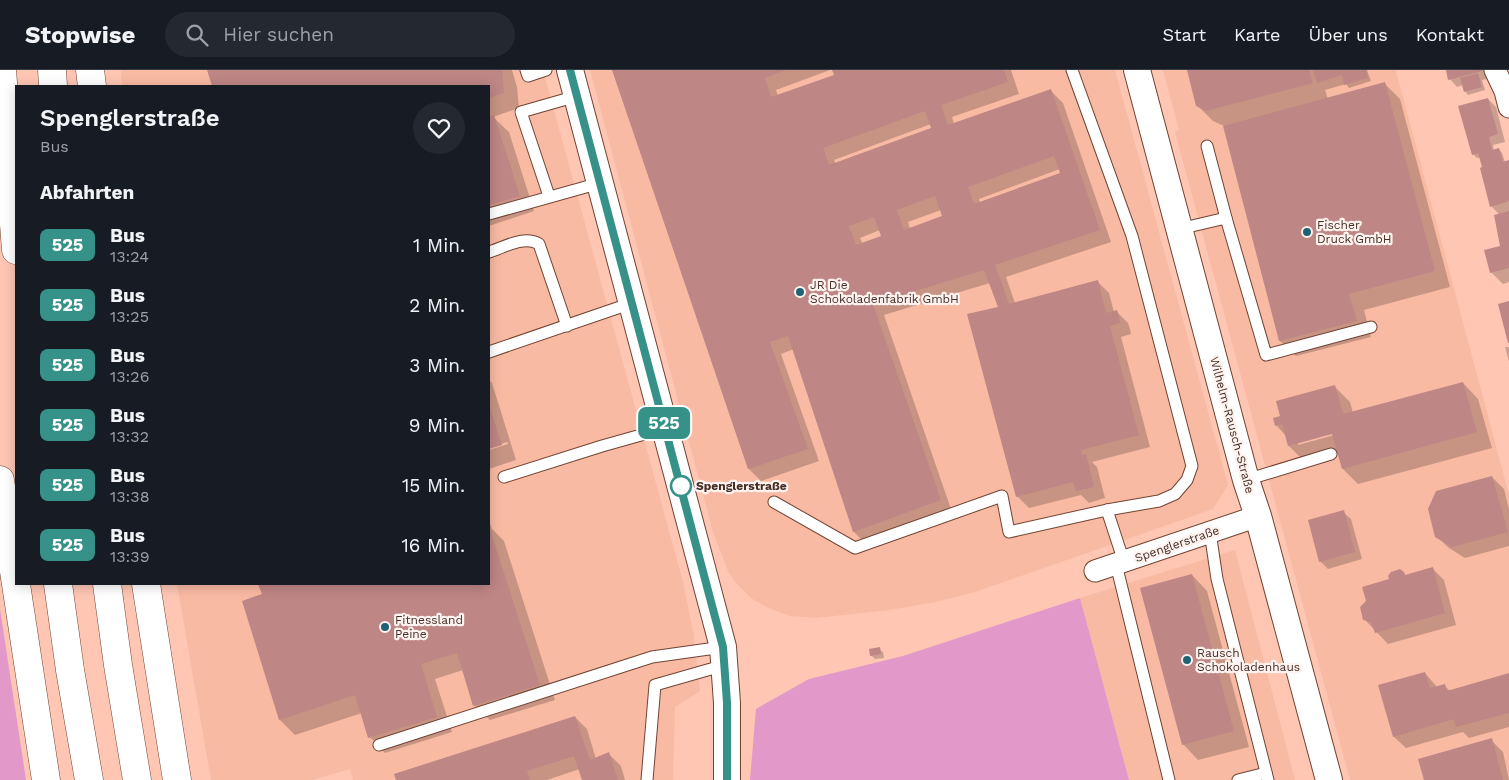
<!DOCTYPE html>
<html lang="de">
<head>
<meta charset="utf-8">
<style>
	:root { --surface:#171b24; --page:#242831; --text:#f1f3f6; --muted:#9ea1a6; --line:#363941 }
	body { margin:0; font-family:"Work Sans",sans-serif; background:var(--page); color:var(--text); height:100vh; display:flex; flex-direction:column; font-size:19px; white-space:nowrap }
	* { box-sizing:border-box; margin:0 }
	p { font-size:16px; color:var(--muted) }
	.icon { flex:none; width:28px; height:28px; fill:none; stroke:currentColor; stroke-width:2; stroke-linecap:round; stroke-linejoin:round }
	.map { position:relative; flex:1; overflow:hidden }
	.details { position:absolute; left:15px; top:15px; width:475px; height:500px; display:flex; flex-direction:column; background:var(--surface); border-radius:0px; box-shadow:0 2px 12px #0003 }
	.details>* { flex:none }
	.badge { padding:0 10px; border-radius:8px; font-size:18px; line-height:32px }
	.map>.badge { position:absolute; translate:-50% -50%; box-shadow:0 0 0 2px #fff }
	h2 { padding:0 25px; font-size:19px; line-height:45px }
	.round { display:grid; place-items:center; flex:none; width:52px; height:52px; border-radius:26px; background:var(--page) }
	.head { display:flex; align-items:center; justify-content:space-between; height:85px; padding:0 25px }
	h1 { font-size:24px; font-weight:600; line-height:38px }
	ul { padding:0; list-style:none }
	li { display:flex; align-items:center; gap:15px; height:60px; padding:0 25px }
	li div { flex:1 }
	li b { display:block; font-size:19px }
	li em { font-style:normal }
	li .badge { min-width:55px; font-weight:700; text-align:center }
	header { display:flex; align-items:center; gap:30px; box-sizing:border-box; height:70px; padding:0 25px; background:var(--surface); border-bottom:1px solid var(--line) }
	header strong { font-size:24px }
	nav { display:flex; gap:28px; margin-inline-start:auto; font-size:18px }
	.search { width:350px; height:45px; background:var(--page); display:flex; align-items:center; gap:12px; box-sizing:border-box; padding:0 18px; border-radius:28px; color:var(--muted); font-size:19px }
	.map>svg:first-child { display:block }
</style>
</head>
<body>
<header>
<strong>Stopwise</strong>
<div class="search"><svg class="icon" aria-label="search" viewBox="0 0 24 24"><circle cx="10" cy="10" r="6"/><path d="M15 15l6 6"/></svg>Hier suchen</div>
<nav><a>Start</a><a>Karte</a><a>Über uns</a><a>Kontakt</a></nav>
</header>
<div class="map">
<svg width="1509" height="710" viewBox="0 0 1509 710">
	<rect width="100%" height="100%" fill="#fec6b3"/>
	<g fill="#f9baa4">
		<polygon points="121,0 543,0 683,512 693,561 700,621 675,637 673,710 353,710 350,699 312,710 211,710 177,514 489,514 489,16 122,16"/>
		<polygon points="590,0 1115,0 1228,415 1213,439 975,522 936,532 889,540 816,548 790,546 768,538 751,528 736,513 728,501 713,462"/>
		<polygon points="1163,0 1395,0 1396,1 1509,425 1509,710 1350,710 1175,62 1179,60"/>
		<polygon points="1235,480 1295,710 1129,710 1080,528"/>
	</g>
	<g fill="#e398ca">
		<polygon points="1080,528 1129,710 750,710 756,639 809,609 903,586"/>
		<polygon points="0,539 26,710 0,710"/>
	</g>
	<g fill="#0003" fill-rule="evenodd">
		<polygon points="208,0 512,0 517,17 519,38 493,47 509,62 534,141 489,156 489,16 213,16"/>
		<path d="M613,0H830L776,20L778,26L835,5L833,0H1011L1019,24L952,47L954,54L1051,21L1063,33L1111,172L1006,207L1015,233L1097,211L1109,223L1114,242H1117L1128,253L1130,259L1131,264L1121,267L1150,377L1092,392L1097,397L1105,428L1089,433L1081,425L1029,438L1017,426L1000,238L990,213L884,245L952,442L866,474L854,462L794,279L781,284L819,391L761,411L749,399ZM931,54L933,59L836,94L834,90ZM1060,99L1062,103L980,133L979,129ZM941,140L943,146L910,159L908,152ZM880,160L882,167L863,174L860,168Z"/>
		<polygon points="1189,0 1367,0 1371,11 1349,18 1346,14 1325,20 1328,29 1384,13 1400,29 1450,217 1364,240 1371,267 1296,286 1280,271 1224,56 1213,51 1197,35"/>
		<polygon points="1447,0 1485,0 1487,9 1482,10 1485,20 1468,25 1465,21 1463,15 1457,17 1450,9"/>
		<polygon points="1488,29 1496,37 1505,72 1493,75 1494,81 1499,79 1502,83 1505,92 1509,92 1509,212 1503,214 1491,202 1502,177 1500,145 1491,136 1485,98 1481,87 1477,88 1473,84"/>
		<polygon points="1505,277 1509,277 1509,291"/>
		<polygon points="489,310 492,313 516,390 489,399 489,380 508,374 507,372 489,378"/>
		<path d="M1463,313L1478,329L1492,378L1358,414L1343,399L1338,382L1304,391L1289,376L1286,366L1276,355L1335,317L1350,332L1353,343ZM1338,361V364L1298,375V372Z"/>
		<polygon points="1492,407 1504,419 1509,439 1509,476 1465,488 1449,478 1436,466"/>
		<polygon points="1343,442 1351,449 1362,489 1328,499 1320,491"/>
		<polygon points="489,450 492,459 504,471 555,630 490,650 474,635 463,600 435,609 452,662 385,683 370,667 362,643 295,665 280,650 263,525 260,514 489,514"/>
		<polygon points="1432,498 1444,510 1456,555 1388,574 1364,549 1390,510 1403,503 1406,506"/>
		<polygon points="1192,505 1207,521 1249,677 1198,690 1183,674"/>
		<polygon points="879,579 883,582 884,588 875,589 871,585"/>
		<polygon points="1425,603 1437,617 1444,615 1450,621 1509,605 1509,657 1469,668 1463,662 1406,678 1394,667"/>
		<polygon points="575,647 587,659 596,689 609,684 621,696 625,710 583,710 580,699 547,710 398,710"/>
		<polygon points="1491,670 1503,682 1509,710 1425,710"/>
	</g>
	<g fill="#be8685" fill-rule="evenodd">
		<polygon points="207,0 502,0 504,23 489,28 489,16 212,16"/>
		<path d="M612,0H786L765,8L771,27L834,5L832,0H1004L1008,12L941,35L948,55L1051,19L1100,160L995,195L1009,234L1098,210L1106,243L1117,240L1119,247L1120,253L1110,256L1139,365L1081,380L1082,385L1086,384L1094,417L1076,421L1073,412L1016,427L967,244L998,237L984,200L873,234L941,430L853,462L788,266L770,272L808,379L748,399ZM925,41L931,58L829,95L823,78ZM1054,86L1060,103L974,134L968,117ZM935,126L942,146L904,160L897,140ZM874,147L881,166L856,175L849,156Z"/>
		<polygon points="1187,0 1309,0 1313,13 1206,41 1196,36"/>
		<polygon points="1313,0 1366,0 1368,8 1344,15 1342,5 1317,13"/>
		<polygon points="1446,0 1482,0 1482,1 1448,10"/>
		<polygon points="1478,3 1482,17 1464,22 1460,8"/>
		<polygon points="1385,12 1435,201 1349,224 1357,251 1279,271 1223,56"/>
		<polygon points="1488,28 1498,64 1489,67 1492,80 1499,78 1503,92 1509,90 1509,131 1490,137 1480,98 1482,97 1478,83 1472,85 1458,36"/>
		<polygon points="494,45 520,126 489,135 489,47"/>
		<polygon points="1509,141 1509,198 1490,203 1484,180 1500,176 1494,145"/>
		<polygon points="1509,231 1509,273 1508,273 1498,234"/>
		<polygon points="1463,312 1477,362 1342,399 1332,364 1288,376 1282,354 1275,356 1273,348 1280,346 1276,331 1335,315 1343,344"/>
		<polygon points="489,335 502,375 489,379"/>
		<polygon points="1492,406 1508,462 1452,477 1435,467 1428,439 1436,421"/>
		<polygon points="1344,440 1355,482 1319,492 1308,450"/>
		<polygon points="489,456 540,615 473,636 457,583 421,594 437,647 368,668 355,625 279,650 242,531 262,524 258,514 489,514"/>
		<polygon points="1433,497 1445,543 1375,563 1371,552 1363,550 1360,537 1366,531 1362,517 1389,509 1388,506 1391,502 1400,499 1404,502 1405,505"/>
		<polygon points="1192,504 1234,661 1182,675 1140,518"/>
		<polygon points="880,577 881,584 870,586 869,579"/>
		<polygon points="1425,602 1430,618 1445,614 1447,621 1509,603 1509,643 1456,657 1454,649 1393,667 1378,615"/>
		<polygon points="575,646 590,690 609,682 618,710 582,710 574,686 527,701 530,710 396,710 394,704"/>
		<polygon points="1492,668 1503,710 1424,710 1418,689"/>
	</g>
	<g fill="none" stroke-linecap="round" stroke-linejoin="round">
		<defs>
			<g id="service">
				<polyline points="526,0 528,6 546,0"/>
				<polyline points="1207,76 1226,148"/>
				<polyline points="549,126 521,42 577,26"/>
				<polyline points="489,144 600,113"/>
				<polyline points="1179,159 1226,148 1266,285 1371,257"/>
				<path d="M489,182C505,177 524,165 539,174L567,256"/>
				<polyline points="489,282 632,233"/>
				<polyline points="504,407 602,376 666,358"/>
				<polyline points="1246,410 1331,384"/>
				<polyline points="774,432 855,478 1002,426 1009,462 1107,440 1159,431 1175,424 1187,410 1192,396 1132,166 1072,0"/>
				<polyline points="1107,440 1124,492"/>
				<polyline points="1210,462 1217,509 1268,710"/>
				<polyline points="1116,494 1169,710"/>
				<polyline points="379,675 652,587 723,577"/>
				<polyline points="647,710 655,615 725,595"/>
				<polyline points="1238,710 1266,703"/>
			</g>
			<g id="minor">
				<polyline points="1495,0 1505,21 1509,37"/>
				<polyline points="1095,501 1258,446"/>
			</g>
			<g id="tertiary">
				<polyline points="570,0 723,577 727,633 727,710"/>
				<polyline points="1137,0 1246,410 1258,446 1329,710"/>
			</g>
			<g id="motorway">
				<polyline points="2,0 16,180"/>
				<polyline points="52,0 53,16"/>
				<polyline points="90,0 92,16"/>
				<polyline points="0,410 46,710"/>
				<polyline points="58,514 70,600 89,710"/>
				<polyline points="107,514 118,595 137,710"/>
				<polyline points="146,514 177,710"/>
			</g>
		</defs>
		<use href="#service" stroke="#714332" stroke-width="13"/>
		<use href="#minor" stroke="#714332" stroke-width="23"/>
		<use href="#tertiary" stroke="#714332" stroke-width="28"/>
		<use href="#motorway" stroke="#714332" stroke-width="29"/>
		<use href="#service" stroke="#fff" stroke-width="11"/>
		<use href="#minor" stroke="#fff" stroke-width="21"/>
		<use href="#tertiary" stroke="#fff" stroke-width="26"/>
		<use href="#motorway" stroke="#fff" stroke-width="28"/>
	</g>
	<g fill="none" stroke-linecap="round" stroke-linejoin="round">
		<defs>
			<polyline id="line" points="570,0 723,577 727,633 727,710"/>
		</defs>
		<use href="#line" stroke="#fff" stroke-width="11"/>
		<use href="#line" stroke="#369289" stroke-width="8"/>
	</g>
	<g fill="#1f6275" stroke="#fff3ef" stroke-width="2">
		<circle cx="1307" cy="162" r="5"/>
		<circle cx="800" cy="222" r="5"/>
		<circle cx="385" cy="557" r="5"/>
		<circle cx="1187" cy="590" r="5"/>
	</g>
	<circle fill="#fff" stroke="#369289" stroke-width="2.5" cx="681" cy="416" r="10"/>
	<g text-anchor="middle" stroke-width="4.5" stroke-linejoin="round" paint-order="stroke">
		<g font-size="12" fill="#452f27" stroke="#fff3ef" text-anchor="start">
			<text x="1317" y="159">Fischer<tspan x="1317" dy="14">Druck GmbH</tspan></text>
			<text x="810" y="219">JR Die<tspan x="810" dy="14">Schokoladenfabrik GmbH</tspan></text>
			<text x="395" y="554">Fitnessland<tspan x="395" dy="14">Peine</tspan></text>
			<text x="1197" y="587">Rausch<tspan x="1197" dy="14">Schokoladenhaus</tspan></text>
		</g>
		<g font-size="12" fill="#452f27" stroke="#fff3ef">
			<text transform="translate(1232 355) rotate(75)" y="4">Wilhelm-Rausch-Straße</text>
			<text transform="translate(1177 474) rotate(-19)" y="4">Spenglerstraße</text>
		</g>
		<g font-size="12" font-weight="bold" fill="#452f27" stroke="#fff3ef" text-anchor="start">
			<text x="696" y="420">Spenglerstraße</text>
		</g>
	</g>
</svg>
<b class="badge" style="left:664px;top:353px;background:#369289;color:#fff">525</b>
<section class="details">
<div class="head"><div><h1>Spenglerstraße</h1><p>Bus</p></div><a class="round"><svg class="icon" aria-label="heart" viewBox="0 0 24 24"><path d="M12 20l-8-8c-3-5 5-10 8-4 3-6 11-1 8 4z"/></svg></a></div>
<h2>Abfahrten</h2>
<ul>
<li><span class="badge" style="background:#369289;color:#fff">525</span><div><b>Bus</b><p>13:24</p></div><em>1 Min.</em></li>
<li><span class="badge" style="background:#369289;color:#fff">525</span><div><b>Bus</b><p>13:25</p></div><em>2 Min.</em></li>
<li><span class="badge" style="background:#369289;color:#fff">525</span><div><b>Bus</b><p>13:26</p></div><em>3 Min.</em></li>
<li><span class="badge" style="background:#369289;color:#fff">525</span><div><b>Bus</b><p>13:32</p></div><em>9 Min.</em></li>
<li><span class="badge" style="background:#369289;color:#fff">525</span><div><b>Bus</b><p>13:38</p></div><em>15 Min.</em></li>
<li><span class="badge" style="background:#369289;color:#fff">525</span><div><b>Bus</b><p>13:39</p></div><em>16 Min.</em></li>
</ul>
</section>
</div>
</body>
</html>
